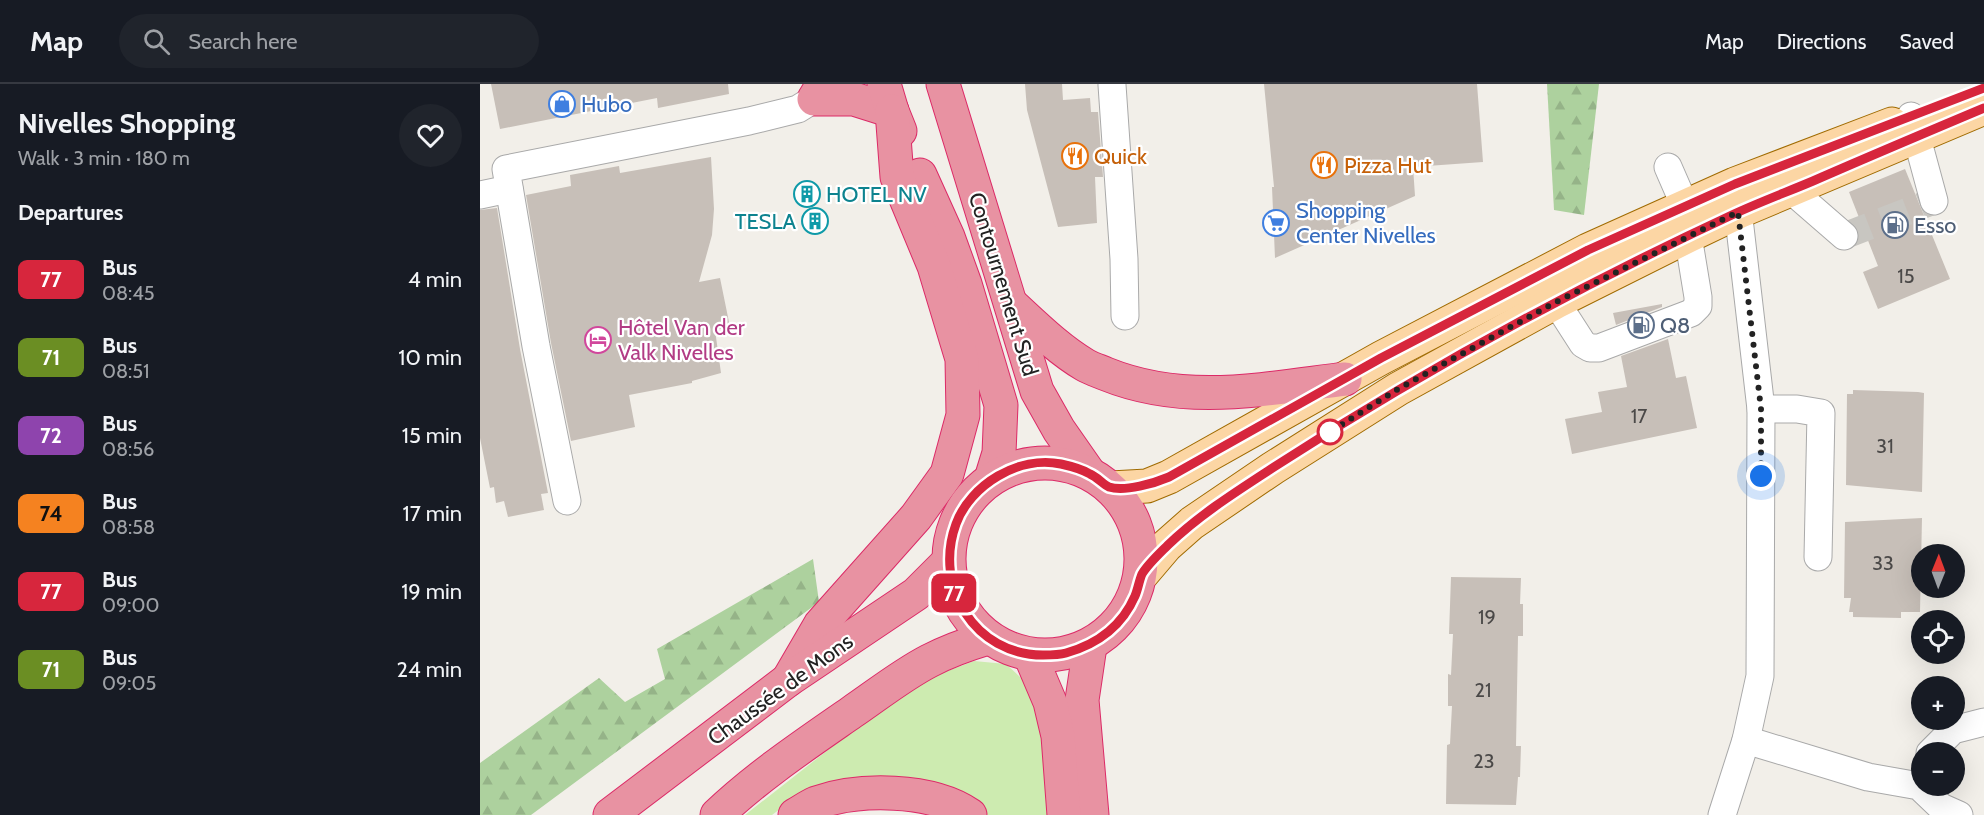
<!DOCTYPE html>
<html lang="en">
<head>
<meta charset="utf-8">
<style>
	:root { --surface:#171b24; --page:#20242c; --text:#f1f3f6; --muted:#9ea1a6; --line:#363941 }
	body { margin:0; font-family:Cabin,sans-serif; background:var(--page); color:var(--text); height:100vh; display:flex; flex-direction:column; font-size:22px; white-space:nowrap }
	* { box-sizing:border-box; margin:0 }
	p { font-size:20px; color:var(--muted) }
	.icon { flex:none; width:33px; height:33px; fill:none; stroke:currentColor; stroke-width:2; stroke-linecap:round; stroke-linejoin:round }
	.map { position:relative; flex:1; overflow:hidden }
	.details { display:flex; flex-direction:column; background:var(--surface); width:480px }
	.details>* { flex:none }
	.badge { padding:0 12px; border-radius:9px; font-size:21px; line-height:39px }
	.needle { width:39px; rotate:1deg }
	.tools { position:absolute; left:1431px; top:460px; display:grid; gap:12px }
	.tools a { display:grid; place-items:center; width:54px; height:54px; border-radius:50%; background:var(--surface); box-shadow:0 6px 24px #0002; font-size:30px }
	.you { position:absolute; width:30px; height:30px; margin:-15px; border:4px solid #fff; border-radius:50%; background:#1a73e8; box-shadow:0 0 0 9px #1a73e833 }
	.map>.badge { position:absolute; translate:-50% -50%; box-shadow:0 0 0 3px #fff }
	h2 { padding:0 18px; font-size:22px; line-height:54px }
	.round { display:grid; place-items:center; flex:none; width:63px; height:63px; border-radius:32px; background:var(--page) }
	.summary { display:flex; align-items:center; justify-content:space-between; height:102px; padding:0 18px }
	h1 { font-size:28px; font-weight:700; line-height:45px }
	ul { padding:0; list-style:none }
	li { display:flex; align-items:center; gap:18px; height:78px; padding:0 18px }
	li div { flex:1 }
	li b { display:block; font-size:22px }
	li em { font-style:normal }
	li .badge { min-width:66px; font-weight:700; text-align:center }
	header { display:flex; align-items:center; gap:36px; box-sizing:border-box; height:84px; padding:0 30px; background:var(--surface); border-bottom:2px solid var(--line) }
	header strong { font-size:28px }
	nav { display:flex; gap:33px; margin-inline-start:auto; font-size:21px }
	.search { width:420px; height:54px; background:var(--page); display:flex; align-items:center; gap:15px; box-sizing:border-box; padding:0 21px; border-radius:33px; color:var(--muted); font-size:22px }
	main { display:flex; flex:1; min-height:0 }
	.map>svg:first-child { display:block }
</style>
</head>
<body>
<header>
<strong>Map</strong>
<div class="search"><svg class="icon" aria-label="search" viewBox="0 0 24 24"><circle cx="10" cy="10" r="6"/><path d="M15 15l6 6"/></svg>Search here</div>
<nav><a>Map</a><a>Directions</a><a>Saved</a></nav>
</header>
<main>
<section class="details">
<div class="summary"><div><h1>Nivelles Shopping</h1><p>Walk · 3 min · 180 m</p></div><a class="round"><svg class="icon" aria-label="heart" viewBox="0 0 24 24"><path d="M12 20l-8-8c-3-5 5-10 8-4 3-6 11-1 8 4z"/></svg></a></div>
<h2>Departures</h2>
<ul>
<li><span class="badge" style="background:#d7263d;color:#fff">77</span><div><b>Bus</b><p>08:45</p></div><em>4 min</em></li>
<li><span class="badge" style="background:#6b8e23;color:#fff">71</span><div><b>Bus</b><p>08:51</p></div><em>10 min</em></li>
<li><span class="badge" style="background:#8e44ad;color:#fff">72</span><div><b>Bus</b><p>08:56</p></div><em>15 min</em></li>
<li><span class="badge" style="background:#f58220;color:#111">74</span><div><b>Bus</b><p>08:58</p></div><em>17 min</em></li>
<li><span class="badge" style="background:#d7263d;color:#fff">77</span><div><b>Bus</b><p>09:00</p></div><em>19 min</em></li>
<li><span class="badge" style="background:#6b8e23;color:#fff">71</span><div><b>Bus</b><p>09:05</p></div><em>24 min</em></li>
</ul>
</section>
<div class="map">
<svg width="1504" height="731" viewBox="0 0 1504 731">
	<defs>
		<pattern id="forest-firs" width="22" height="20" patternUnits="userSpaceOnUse" patternTransform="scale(1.5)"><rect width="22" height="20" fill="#add19e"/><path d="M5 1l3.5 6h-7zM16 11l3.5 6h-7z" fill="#95b388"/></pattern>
	</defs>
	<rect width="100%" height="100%" fill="#f2efe9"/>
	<polygon fill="#cdebb0" points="494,577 526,580 552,604 564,636 575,731 508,731 502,726 343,707 300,725 292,731 265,731 390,633 457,591"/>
	<g fill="url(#forest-firs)">
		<polygon points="1067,0 1119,0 1104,131 1074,126"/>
		<polygon points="333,475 339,518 51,731 0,731 0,679 119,594 145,618 185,595 177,565"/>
	</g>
	<g fill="#c7bfb8">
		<polygon points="11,0 248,0 249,10 178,24 177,14 20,45"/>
		<polygon points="545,0 582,0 583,16 610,14 611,28 618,28 623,93 615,93 617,139 578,143 547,26"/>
		<polygon points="784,0 997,0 1003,78 933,83 935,112 795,174 792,103 794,103"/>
		<polygon points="231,73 234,125 232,151 219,198 240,194 250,243 235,246 241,289 212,297 212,299 149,311 155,343 91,357 71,259 46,111 91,102 90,91 139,82 140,89"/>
		<polygon points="1425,85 1470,195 1398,225 1383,188 1398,182 1369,108"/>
		<polygon points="17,124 40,265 68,409 61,410 64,426 28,433 24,417 16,419 14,403 10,404 0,354 0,126"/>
		<polygon points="1182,220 1182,223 1136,241 1133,229"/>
		<polygon points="1188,255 1196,294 1206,292 1217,344 1092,370 1085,335 1122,328 1118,308 1147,303 1141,272"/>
		<polygon points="1373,306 1438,308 1444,309 1442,408 1366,401 1367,310 1373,310"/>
		<polygon points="1442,434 1440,528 1421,528 1421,534 1373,533 1373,528 1369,528 1371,514 1364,514 1365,438"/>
		<polygon points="971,493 1041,494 1040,520 1043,520 1043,552 1038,552 1036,662 1041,662 1040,693 1038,693 1036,721 966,720 967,661 970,660 972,622 968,622 968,590 971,591 973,550 969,550"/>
	</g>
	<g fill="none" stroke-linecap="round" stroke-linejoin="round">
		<polyline stroke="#c8c6c1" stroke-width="27" stroke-dasharray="27 14" stroke-linecap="butt" points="1364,152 1454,117"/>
		<defs>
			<g id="minor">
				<polyline points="632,1 644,175 645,232"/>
				<polyline points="1431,32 1454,117"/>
				<polyline points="1188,83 1205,122"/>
				<polyline points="1311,106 1364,152"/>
				<polyline points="0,111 29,105"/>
				<polyline points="1076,218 1103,260 1110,264 1119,264 1211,229 1218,222 1218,213 1208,152"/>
				<polyline points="1281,325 1317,325 1341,329 1338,473"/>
				<polyline points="87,417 56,262 26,85 269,37 318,25 334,15"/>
				<polyline points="1266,656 1388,693 1439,702 1461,723 1479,731"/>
				<polyline points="1450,669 1473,646 1504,638"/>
				<polyline points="1242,731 1266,656 1280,592 1281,325 1256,109"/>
			</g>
			<g id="major">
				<polyline points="631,404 667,402 689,393 901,274 1108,166 1255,100 1412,40"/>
				<polyline points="663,489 686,462 712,439 793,384 918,305 1076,218 1208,152 1258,128 1504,24"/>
			</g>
			<g id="highway">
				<polyline points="343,0 334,15 374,15 412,27"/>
				<polyline points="404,0 412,27 420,47"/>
				<polyline points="463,0 557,307 579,346 609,389"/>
				<polyline points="440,91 468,153 485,200 521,321 519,369 511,395"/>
				<path d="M531,220C554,241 578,265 605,281C612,285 619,287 626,290C705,322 784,305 865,295"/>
				<circle cx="565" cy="475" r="96"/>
				<polyline points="610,562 602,616 612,731"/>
				<polyline points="550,571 570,618 578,652 584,731"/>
				<polyline points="308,596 340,541 436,433 467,390 483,331 482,275 454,182 417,93 412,27"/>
				<polyline points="130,731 308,596 436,510 468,478"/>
				<path d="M237,731C278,692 326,660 372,628C397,611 422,591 449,577C468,567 488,560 508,554"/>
				<path d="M315,731C322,727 329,722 336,719C379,704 451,704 490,731"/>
			</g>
		</defs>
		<use href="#minor" stroke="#a9a9a9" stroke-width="29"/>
		<use href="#major" stroke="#a06b00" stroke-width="35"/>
		<use href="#highway" stroke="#dc2a67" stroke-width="35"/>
		<use href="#minor" stroke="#fff" stroke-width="27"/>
		<use href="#major" stroke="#fcd6a4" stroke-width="33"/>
		<use href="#highway" stroke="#e892a2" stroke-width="33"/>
	</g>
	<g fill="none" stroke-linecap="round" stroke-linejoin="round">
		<defs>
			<path id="line" d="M1504,4L1255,100L1108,166L901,274L689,393C675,399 645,408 629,403C623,400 617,393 610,390C602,385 590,382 581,380C539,371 490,401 476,440C453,503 495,571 563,571C571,571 579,571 586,569C618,560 642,542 655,512C658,505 659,497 662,490C668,480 680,469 688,461C719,431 757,407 794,383C941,288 1095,204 1254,130C1280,118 1307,108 1333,97C1390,72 1447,48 1504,24"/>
		</defs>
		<use href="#line" stroke="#fff" stroke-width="14"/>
		<use href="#line" stroke="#d7263d" stroke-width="9"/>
		<polyline stroke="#222" stroke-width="6" stroke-dasharray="0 10.8" points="850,348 847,350 918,305 1076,218 1258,128 1281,325 1281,392"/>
	</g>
	<defs>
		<symbol id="shop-ring" viewBox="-11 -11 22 22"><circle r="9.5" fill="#fff" stroke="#3f7fe0" stroke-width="1.5"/><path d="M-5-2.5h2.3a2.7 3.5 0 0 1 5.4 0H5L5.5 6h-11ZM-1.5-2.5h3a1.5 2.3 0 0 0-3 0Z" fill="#3f7fe0"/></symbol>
		<symbol id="restaurant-ring" viewBox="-11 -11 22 22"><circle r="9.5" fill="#fff" stroke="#e8710a" stroke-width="1.5"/><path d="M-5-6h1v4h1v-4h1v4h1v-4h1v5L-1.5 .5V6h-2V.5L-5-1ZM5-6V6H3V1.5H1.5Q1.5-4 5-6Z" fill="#e8710a"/></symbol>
		<symbol id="building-ring" viewBox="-11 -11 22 22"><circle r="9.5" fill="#fff" stroke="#0f9aa8" stroke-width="1.5"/><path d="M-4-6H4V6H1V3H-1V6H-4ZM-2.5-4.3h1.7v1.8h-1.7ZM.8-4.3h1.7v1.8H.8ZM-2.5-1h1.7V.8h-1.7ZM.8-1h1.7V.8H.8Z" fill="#0f9aa8"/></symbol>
		<symbol id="supermarket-ring" viewBox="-11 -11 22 22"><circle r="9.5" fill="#fff" stroke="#3f7fe0" stroke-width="1.5"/><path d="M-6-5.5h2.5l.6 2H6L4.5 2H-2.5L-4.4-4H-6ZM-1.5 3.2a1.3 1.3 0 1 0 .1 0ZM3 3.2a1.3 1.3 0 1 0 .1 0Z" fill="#3f7fe0"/></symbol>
		<symbol id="fuel-ring" viewBox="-11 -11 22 22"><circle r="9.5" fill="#fff" stroke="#5c6f8a" stroke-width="1.5"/><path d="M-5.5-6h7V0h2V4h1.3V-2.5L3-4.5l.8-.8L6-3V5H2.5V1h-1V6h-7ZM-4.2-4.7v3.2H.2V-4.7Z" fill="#5c6f8a"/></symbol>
		<symbol id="hotel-ring" viewBox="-11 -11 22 22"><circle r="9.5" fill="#fff" stroke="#d1479c" stroke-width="1.5"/><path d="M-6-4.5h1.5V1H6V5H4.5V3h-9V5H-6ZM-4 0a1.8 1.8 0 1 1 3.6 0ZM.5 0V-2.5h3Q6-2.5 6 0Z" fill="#d1479c"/></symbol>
	</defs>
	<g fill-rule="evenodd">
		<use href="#shop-ring" x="67" y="5" width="30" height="30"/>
		<use href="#restaurant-ring" x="580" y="57" width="30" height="30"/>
		<use href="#restaurant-ring" x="829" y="66" width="30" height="30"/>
		<use href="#building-ring" x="312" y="95" width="30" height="30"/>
		<use href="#building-ring" x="320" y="122" width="30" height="30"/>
		<use href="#supermarket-ring" x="781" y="124" width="30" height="30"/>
		<use href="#fuel-ring" x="1400" y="126" width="30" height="30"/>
		<use href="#fuel-ring" x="1146" y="226" width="30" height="30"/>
		<use href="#hotel-ring" x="103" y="241" width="30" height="30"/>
	</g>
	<circle fill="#fff" stroke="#d7263d" stroke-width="3" cx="850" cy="348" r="12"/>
	<g text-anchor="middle" stroke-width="4.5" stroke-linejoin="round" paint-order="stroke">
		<g font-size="20" fill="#4b4948">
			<text x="1426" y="199">15</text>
			<text x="1159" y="339">17</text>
			<text x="1405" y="369">31</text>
			<text x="1403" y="486">33</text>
			<text x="1007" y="540">19</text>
			<text x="1003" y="613">21</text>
			<text x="1004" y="684">23</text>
		</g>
		<g font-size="22" fill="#366cbe" stroke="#fff" text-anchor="start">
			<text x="101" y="28">Hubo</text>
			<text x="816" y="134">Shopping<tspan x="816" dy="25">Center Nivelles</tspan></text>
		</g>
		<g font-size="22" fill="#c56008" stroke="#fff" text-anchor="start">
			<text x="614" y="80">Quick</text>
			<text x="864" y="89">Pizza Hut</text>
		</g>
		<g font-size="22" fill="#0d838f" stroke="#fff" text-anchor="start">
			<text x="346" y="118">HOTEL NV</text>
			<text x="316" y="145" text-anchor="end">TESLA</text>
		</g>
		<g font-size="22" fill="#4e5e75" stroke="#fff" text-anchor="start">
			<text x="1434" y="149">Esso</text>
			<text x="1180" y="249">Q8</text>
		</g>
		<g font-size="22" fill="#222" stroke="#fff">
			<text transform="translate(524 200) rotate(73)" y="8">Contournement Sud</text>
			<text transform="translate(300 605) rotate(-36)" y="8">Chaussée de Mons</text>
		</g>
		<g font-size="22" fill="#b23c85" stroke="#fff" text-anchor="start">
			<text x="138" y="251">Hôtel Van der<tspan x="138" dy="25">Valk Nivelles</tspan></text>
		</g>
	</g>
</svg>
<div class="tools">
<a><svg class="needle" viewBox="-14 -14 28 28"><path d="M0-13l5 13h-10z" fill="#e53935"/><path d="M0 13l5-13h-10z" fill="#9ea1a6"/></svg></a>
<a><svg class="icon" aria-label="locate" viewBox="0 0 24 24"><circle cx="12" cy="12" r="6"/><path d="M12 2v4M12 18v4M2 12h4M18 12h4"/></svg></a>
<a>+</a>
<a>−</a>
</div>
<div class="you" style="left:1281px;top:392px"></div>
<b class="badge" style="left:474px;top:509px;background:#d7263d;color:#fff">77</b>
</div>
</main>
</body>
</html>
